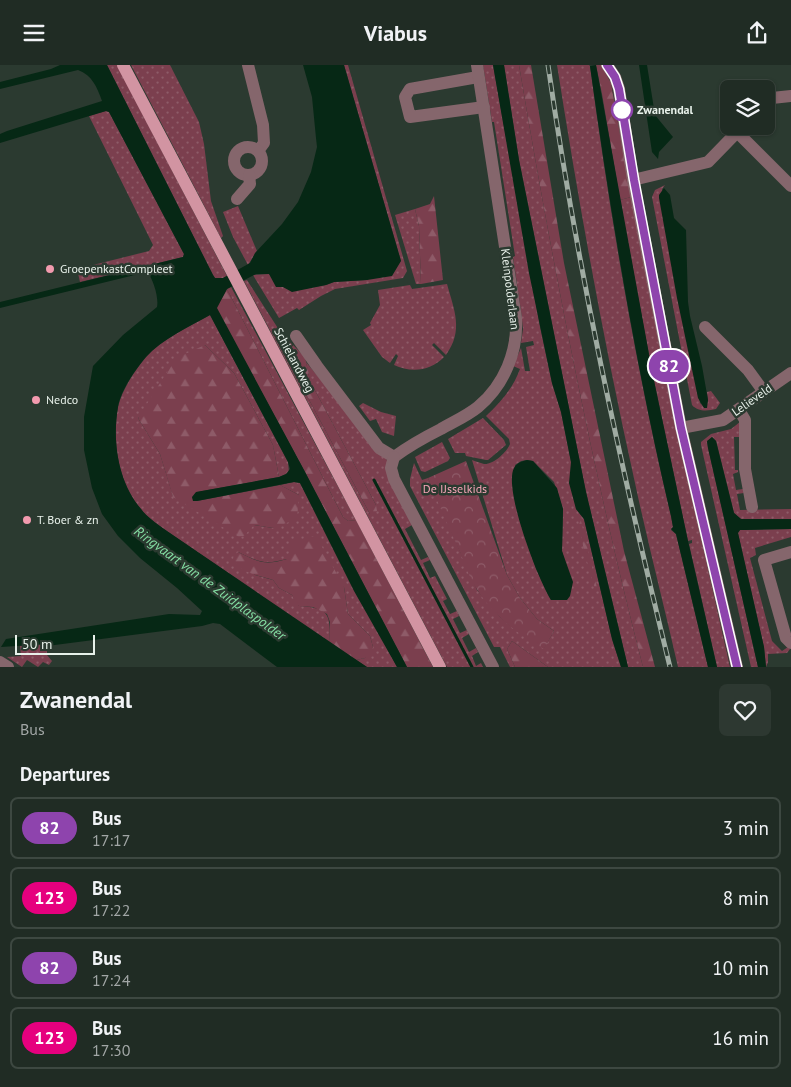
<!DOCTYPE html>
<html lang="en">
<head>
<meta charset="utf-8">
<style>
	:root { --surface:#202c24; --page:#2d3831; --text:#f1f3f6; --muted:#a2a7a6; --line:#3d4841 }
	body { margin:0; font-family:"PT Sans",sans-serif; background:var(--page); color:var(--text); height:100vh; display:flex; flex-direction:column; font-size:19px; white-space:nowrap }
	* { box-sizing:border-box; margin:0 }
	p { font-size:16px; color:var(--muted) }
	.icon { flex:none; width:28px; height:28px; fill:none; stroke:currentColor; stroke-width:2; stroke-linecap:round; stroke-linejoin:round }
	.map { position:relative; height:602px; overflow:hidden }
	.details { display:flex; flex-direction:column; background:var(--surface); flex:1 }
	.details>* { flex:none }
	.badge { padding:0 10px; border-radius:16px; font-size:18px; line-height:32px }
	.tools { position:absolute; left:720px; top:15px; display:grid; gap:10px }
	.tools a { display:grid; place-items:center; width:55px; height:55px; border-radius:8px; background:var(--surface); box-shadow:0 1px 4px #0004,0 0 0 1px var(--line); font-size:25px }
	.scale { position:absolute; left:15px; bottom:12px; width:80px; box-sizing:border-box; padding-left:5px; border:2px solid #e8f1ea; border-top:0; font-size:14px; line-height:18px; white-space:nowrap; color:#e8f1ea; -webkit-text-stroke:4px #2b3a30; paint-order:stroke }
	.map>.badge { position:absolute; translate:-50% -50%; box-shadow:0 0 0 2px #fff }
	h2 { padding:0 20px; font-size:19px; line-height:45px }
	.round { display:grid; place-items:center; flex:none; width:52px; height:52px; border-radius:8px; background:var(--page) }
	.overview { display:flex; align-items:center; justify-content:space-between; height:85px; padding:0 20px }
	h1 { font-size:24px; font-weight:800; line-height:38px }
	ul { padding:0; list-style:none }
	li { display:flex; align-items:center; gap:15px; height:62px; margin:0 10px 8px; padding:0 10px; border:2px solid var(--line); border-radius:8px }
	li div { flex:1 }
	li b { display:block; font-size:19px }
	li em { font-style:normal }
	li .badge { min-width:55px; font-weight:700; text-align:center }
	header { display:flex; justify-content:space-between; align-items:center; height:65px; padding:0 20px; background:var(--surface); font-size:22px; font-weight:800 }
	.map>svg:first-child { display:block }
</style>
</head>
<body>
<header><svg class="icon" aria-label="menu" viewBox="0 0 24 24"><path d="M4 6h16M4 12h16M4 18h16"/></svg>Viabus<svg class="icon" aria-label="share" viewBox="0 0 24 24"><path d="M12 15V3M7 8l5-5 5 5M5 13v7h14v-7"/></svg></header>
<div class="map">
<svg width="791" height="602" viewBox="0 0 791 602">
	<defs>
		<pattern id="grass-dots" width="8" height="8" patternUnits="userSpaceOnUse" patternTransform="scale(1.25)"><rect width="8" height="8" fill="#7b3f4e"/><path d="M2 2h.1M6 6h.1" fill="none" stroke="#8e5b68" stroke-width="1.8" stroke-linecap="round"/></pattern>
		<pattern id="forest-firs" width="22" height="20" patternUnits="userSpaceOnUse" patternTransform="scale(1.25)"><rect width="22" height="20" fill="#7b3f4e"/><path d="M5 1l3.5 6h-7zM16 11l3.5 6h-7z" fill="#8e5b68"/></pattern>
		<pattern id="park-crowns" width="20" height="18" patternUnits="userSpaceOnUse" patternTransform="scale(1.25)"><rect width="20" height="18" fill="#7b3f4e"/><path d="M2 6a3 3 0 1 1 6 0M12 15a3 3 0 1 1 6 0" fill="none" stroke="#8e5b68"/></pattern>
	</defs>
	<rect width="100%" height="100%" fill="#2b3a30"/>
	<g fill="url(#grass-dots)" fill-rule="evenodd">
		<polygon points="107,0 117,0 227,211 223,213 215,213 213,210"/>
		<polygon points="131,0 170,0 199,57 204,79 211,136 223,171 221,173"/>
		<polygon points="344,0 348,0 407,206 403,213 335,224 321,231 299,245 297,243 279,253 253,210 269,209 283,222 292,226 326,220 334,217 367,215 401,196"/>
		<path d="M483,0H493L540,262L552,318L561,347L571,397L576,444L584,454L612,574L621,602H548L512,576L507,584L515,602H510L500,582H494L410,421V414L414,398L422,415L428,413L477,525L500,552L512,562L544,583L554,566L537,554L520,533L507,510L472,395C475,396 480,398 484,399C493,400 507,387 510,379L509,374L486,351C501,337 513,323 520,304L513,301L521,283L525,306H530L526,282L534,280L533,276L521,278L523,264L521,246L513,192L515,191L494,57H492ZM527,395L533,396L554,417L563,444L562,486L566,500L551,535L536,504L521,459L515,437V400L521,396Z"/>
		<path d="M504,0H519C553,202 592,404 643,602H628L586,427L519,95Z"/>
		<path d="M557,0H589L590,1C610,152 636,303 671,451L673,462L671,465L676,469L708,602H678C664,540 648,479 635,418C604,279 579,140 557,0Z"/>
		<polygon points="106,46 109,47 184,189 183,192 80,217 77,204 149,186 153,180 89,51"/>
		<path d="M665,120L662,124L700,338L704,342H706L708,335L707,327L711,326L720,338L716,344C708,346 698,347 692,340L652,132L655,125Z"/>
		<polygon points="631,132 673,349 730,602 717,602 689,479 692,478 692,475 688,476 653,311 620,135"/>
		<polygon points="238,141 257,186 248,200 233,172 223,147"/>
		<polygon points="415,144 419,161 421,219 416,219 395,150"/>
		<polygon points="247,215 281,268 273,267 370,449 376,440 310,316 306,297 386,393 412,460 405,464 421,495 428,492 430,495 423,498 430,513 435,511 447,534 443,536 450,549 457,546 459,551 453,554 460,568 467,565 469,569 462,573 469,587 476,583 478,587 472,591 476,601 481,598 483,602 447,602 244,216"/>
		<path d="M447,219C454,245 464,265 446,290L434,278L432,280L444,292C431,306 411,308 394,300L398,291L396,289L390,298L382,292L363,265L371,260L370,258L380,240L378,225L410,220L412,224Z"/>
		<polygon points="231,222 356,455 348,456 343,452 227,224"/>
		<path d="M210,250L288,397L289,408L279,412L273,380L234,308L205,280L138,353L160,389L173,431L254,460L273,463L299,430L280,420L294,417L300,418L397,602H367L356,595L365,593L373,582L370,571L348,549L344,522L287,494C264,500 259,497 238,487L255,510L273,515L279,523L292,530L299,541C330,543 331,550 329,578L164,464C156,458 147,452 141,444C118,417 112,376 118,342C122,325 135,305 146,292C162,274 189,262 210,250Z"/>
		<polygon points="363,338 381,347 396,351 394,371 382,367 376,354 370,356 359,341"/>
		<polygon points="483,353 504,375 506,380 488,395 486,395 466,391 465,388 455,388 448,374"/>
		<polygon points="740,357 741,372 734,372 735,405 738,405 738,407 733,409 736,425 743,424 744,428 737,429 740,445 791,444 791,454 741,454 734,448 716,376 712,372 707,377 708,383 758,602 751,602 701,380 701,377 711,369 731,364"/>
		<polygon points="442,377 450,393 448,396 425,407 421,406 415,392"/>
		<polygon points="791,464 791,472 755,483 756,490 750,493 772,576 782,586 788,582 790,584 787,588 768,589 768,597 766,602 764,582 738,468 740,465 744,465"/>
		<polygon points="47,579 47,590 52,596 49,600 43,597 38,602 27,595 22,602 7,592 21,591 20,581"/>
	</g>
	<g fill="url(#forest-firs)">
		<path d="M519,0H531L564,198L624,486L655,602H643C592,404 553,202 519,0Z"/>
		<polygon points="596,0 601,0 611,18 631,132 620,135 602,29"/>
		<polygon points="434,131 443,215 421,219 419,161 415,144 430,139"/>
		<polygon points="227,224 343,452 348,456 356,455 433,602 407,602 304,405 216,243"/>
		<polygon points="273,267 281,268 305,292 310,316 376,440 377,446 375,449 370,449"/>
		<polygon points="205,280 234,308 273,380 279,412 197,427 192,433 197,436 280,420 299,430 297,454 273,463 254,460 244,471 239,472 173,432 160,389 138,353 176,293"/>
		<polygon points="580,452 597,523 595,524 584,486 578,453"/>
		<path d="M316,471L344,522L348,549L370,571L373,582L371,590L365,593L356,595L329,578L330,557L327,549L313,542L299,541L296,539L292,530L279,523L273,515C259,510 240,509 233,493L238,487C259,497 264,501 287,494L293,476Z"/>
		<polygon points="512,576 548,602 515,602 507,584"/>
	</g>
	<path fill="url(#park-crowns)" d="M466,396L507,510L520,533L537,554L554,566L544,584C519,570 493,550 478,526C470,514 465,500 460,487C449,463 438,438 428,413Z"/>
	<g fill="#062815">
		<path d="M60,0H107L213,210L215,213H223L250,198L255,188L282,159L298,137L311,107L317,82L316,73L312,32L303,0H344L401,196L392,211L367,215L334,217L326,220L292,227L283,222H276L269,209H256L227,224L217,243L304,405L407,602H397L354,526L300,418L294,417L197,436H193L192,432L196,427L279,412L286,409L290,404L288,397L210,250C189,262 162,274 146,292C135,305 121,325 118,342C112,376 118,417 141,444C147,452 156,458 164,464L367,602H277L220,559L213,558L202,561L47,581V579L1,582L6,574L169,549L200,550L202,546L177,523L140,493L118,471L102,449L92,423L84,385V352L93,301L123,270L157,242C159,233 153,213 147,207L0,243V237L183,192L184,189L109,47L106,46L0,78V69L7,66L102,36C97,22 92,10 78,5L0,24V17L51,4Z"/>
		<polygon points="493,0 504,0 519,95 586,427 628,602 621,602 612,574 584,454 576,444 569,418 571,397 561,347 552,318 529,208"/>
		<path d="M596,0L653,311L688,476L717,602H708L676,469L671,464L673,462L671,451C636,302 611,152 590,1Z"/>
		<polygon points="639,0 647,0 655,50 673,72 659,87 658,94 652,87"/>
		<polygon points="664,123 670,130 674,153 686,165 688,237 690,251 702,301 708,335 707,343 704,343 698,333 677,233 659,133 659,130"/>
		<polygon points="712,372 716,376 734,448 741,454 791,454 791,464 744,465 740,465 738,468 764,582 766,602 758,602 708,383 707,376"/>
		<path d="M527,395L533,396L557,423L563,444L562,486L573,517L570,531L567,535H551C538,514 503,424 514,403C517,398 522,396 527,395Z"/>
	</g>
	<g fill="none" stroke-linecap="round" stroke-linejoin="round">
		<polyline stroke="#062815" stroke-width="3" points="374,415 472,602"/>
		<g stroke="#85666c" stroke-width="12">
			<polyline points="248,0 263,60 264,78 258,86"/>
			<polyline points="607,0 615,12 619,24 633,115 681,363 737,602"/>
			<polyline points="478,12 410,24 405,32 410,52 484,42"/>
			<polyline points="766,38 772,33 791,31"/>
			<polyline points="737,67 791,121"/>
			<circle cx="248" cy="96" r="14"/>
			<polyline points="633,115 708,97 743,61"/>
			<polyline points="237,134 250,119 249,110"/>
			<polyline points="705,262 748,305 764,327"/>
			<path d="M296,271L317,301L379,383L394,392C409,381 425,372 441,364C453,357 467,351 478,342C504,320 518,287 516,253L477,0"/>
			<polyline points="739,345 745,355 745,404 752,442"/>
			<polyline points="681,363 723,355 791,308"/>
			<polyline points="394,392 391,403 394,414 493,602"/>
			<polyline points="791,487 764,495 786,573 791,578"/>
			<polyline points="0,597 8,602"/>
		</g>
		<polyline stroke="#d294a2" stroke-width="12" points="123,0 440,602"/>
		<defs>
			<path id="rail" d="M548,0C577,203 621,403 670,602"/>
		</defs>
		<use href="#rail" stroke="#a0aca3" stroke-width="5"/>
		<use href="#rail" stroke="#2b3a30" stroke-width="3" stroke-dasharray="9" stroke-linecap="butt"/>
	</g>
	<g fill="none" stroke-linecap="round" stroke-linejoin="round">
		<defs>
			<polyline id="line" points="607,0 615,12 619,24 634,115 681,363 737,602"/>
		</defs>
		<use href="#line" stroke="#fff" stroke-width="11"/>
		<use href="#line" stroke="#8e44ad" stroke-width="8"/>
	</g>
	<circle fill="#fff" stroke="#8e44ad" stroke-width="2.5" cx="622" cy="45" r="10"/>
	<g fill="#f29aae" stroke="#2b3a30" stroke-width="2">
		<circle cx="50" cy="204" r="5"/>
		<circle cx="36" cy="335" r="5"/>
		<circle cx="27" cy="455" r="5"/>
	</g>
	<g text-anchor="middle" stroke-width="5" stroke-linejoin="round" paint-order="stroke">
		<g font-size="12" font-weight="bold" fill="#e8f1ea" stroke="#2b3a30" text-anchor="start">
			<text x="637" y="49">Zwanendal</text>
		</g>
		<g font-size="12" fill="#e8f1ea" stroke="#2b3a30" text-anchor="start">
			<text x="60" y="208">GroepenkastCompleet</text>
			<text x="46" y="339">Nedco</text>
			<text x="37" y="459">T. Boer &amp; zn</text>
		</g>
		<g font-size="12" fill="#e8f1ea" stroke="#2b3a30">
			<text transform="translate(510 224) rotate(83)" y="4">Kleinpolderlaan</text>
			<text transform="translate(294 295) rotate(62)" y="4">Schielandweg</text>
			<text transform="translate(752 335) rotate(-35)" y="4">Lelieveld</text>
		</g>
		<g font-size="12" fill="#f6a6b8" stroke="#2b3a30">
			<text x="455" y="428">De IJsselkids</text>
		</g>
		<g font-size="14" font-style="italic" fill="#84dea3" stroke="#2b3a30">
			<text transform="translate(210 518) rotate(36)" y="5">Ringvaart van de Zuidplaspolder</text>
		</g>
	</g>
</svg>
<div class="tools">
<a><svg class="icon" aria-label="layers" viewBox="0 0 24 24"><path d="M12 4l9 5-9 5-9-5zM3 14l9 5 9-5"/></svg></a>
</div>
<div class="scale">50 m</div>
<b class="badge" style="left:669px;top:301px;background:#8e44ad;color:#fff">82</b>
</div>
<section class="details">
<div class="overview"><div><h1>Zwanendal</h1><p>Bus</p></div><a class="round"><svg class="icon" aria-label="heart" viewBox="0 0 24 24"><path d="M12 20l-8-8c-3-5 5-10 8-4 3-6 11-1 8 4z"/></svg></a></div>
<h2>Departures</h2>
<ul>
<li><span class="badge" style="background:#8e44ad;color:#fff">82</span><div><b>Bus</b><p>17:17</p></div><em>3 min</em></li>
<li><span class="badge" style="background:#e6007e;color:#fff">123</span><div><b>Bus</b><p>17:22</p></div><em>8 min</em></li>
<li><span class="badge" style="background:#8e44ad;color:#fff">82</span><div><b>Bus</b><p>17:24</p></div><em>10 min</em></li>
<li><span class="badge" style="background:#e6007e;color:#fff">123</span><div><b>Bus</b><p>17:30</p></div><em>16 min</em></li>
</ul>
</section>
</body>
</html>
